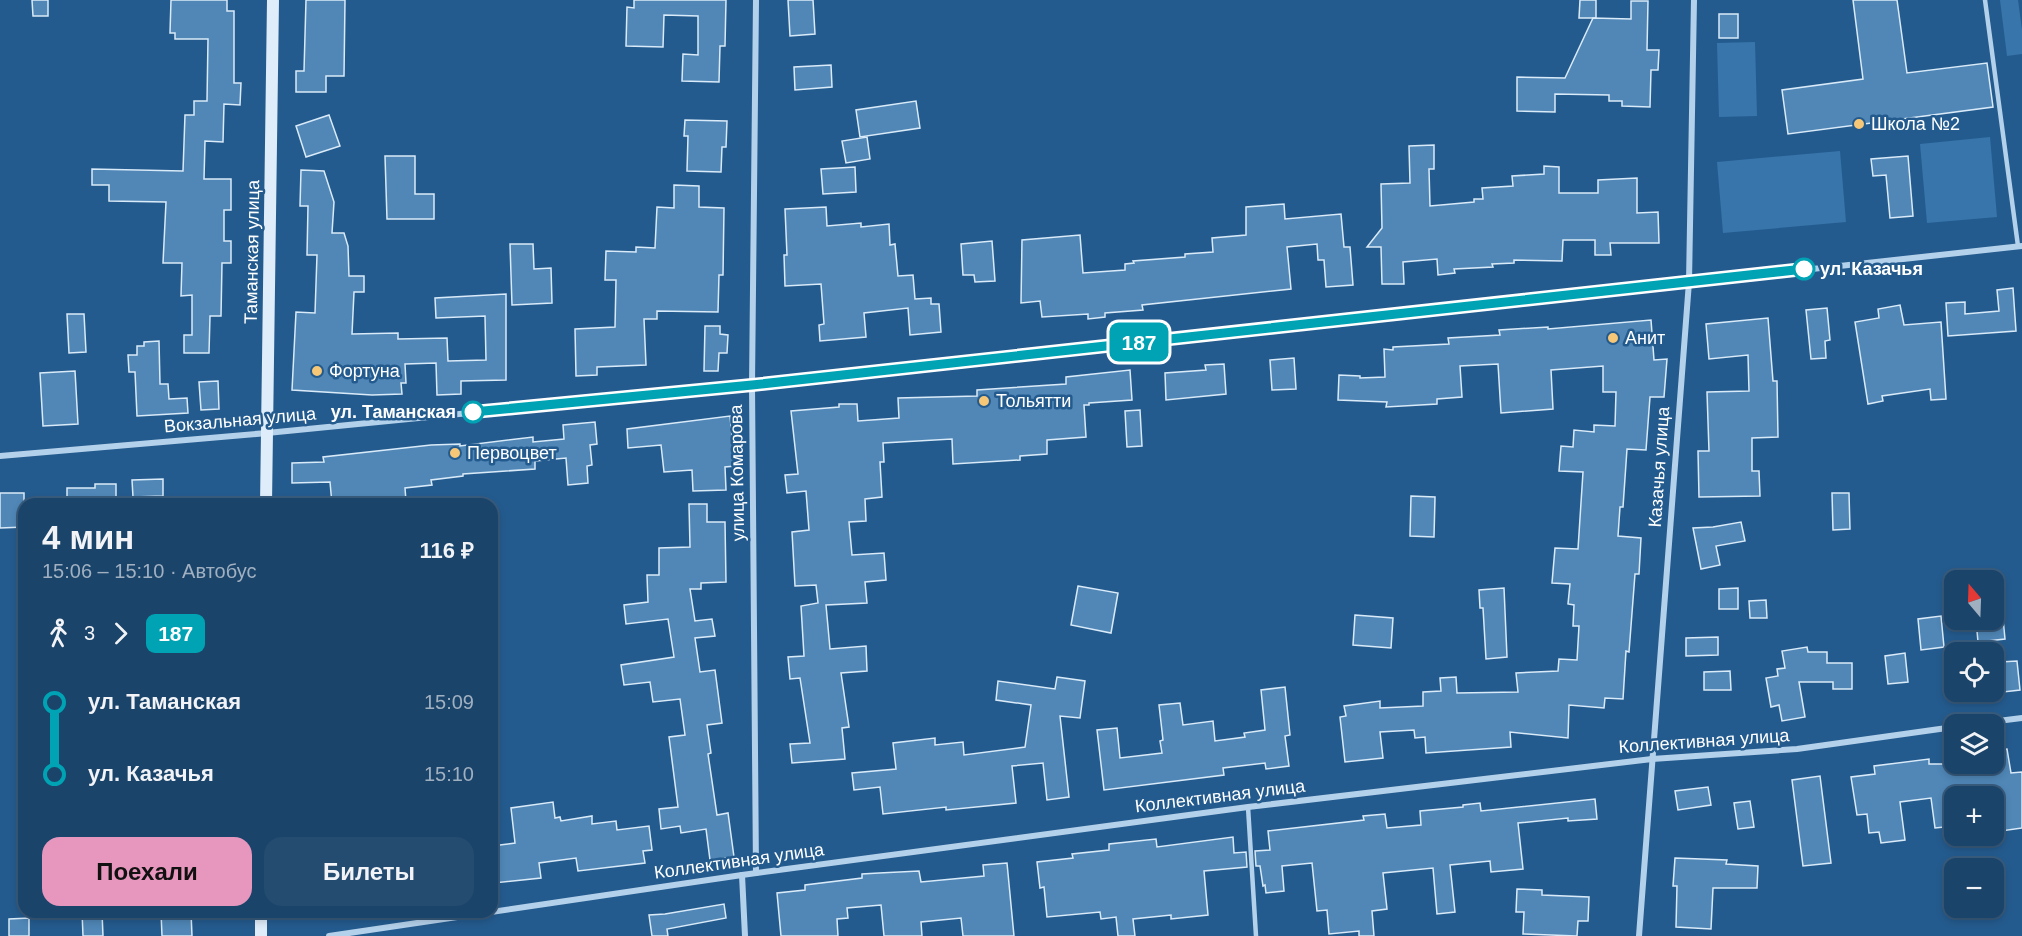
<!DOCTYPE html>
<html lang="ru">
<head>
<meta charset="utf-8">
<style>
	:root { --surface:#1b446a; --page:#244b70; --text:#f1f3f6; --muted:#a0b0c1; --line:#395c7e; --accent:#e797bd }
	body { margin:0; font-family:Helvetica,sans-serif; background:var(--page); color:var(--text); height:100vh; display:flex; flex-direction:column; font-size:22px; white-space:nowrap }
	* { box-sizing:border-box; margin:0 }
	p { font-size:20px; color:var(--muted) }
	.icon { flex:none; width:33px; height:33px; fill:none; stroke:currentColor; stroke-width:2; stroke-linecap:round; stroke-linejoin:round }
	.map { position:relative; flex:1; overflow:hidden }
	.side { position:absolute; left:18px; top:498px; width:480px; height:420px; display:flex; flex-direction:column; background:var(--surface); border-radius:18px; box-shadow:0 3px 9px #0003,0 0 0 2px var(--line) }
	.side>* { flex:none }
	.badge { padding:0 12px; border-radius:9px; font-size:21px; line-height:39px }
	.needle { width:39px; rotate:341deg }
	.fabs { position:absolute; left:1944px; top:570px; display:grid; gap:12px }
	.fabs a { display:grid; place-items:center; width:60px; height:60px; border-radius:12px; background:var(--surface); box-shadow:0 3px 9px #0003,0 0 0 2px var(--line); font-size:30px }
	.map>.badge { position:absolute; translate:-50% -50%; box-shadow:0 0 0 3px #fff }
	.legs { display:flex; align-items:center; gap:9px; height:66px; padding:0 24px; font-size:20px }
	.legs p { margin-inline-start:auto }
	.head { display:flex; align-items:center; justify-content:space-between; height:102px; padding:0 24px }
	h1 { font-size:33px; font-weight:800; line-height:45px }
	.action { display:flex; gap:12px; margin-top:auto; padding:12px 24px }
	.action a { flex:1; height:69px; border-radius:18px; background:var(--accent); color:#111; font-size:24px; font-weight:800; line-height:69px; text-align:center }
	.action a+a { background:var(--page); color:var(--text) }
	ul { padding:0 24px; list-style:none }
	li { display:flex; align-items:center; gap:21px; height:72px; font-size:22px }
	li i { display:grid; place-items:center; width:9px; height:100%; margin:0 8px; background:currentColor }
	li i::after { content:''; width:15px; height:15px; margin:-8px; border:4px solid; border-radius:50%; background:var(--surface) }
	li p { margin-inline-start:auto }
	li:first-child i { background:linear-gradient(#0000 50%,currentColor 0) }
	li:last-child i { background:linear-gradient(currentColor 50%,#0000 0) }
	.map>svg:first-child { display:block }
</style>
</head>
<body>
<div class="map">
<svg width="2022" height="936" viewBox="0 0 2022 936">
	<rect width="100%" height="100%" fill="#245b8e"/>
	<g fill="#3875ab">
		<polygon points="2000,0 2018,0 2022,30 2022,54 2007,56"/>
		<polygon points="1755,42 1757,116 1719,117 1717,43"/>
		<polygon points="1990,137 1997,217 1927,223 1920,144"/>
		<polygon points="1840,151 1846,222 1723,233 1717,162"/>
	</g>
	<g fill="#5087b7" stroke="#d9eaf8" stroke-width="1.5">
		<polygon points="32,0 48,0 48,16 33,16"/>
		<polygon points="171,0 227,0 227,11 234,11 234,83 241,83 240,105 224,104 223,142 205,141 204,179 231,179 231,210 224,210 224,241 231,241 231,263 222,263 221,316 210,316 209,353 184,353 184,335 192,335 192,295 181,296 182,263 163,263 166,202 109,201 109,185 92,185 92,169 183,171 185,115 194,115 194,101 207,101 208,39 175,39 175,33 170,33"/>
		<polygon points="306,0 345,0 344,76 326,76 326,92 296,92 296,71 304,71"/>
		<polygon points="634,0 726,0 725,46 720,46 719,82 682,81 683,54 698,55 698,16 664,15 663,47 626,46 627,7 634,8"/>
		<polygon points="788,0 813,0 815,34 790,36"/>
		<polygon points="1580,0 1596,0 1596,18 1579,18"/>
		<polygon points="1853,0 1897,0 1907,73 1987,63 1993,107 1788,134 1782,90 1863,79"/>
		<polygon points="1631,1 1648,1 1647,50 1659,50 1658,70 1651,70 1650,107 1622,106 1622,101 1609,101 1609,95 1555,94 1555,112 1517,111 1517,77 1565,78 1593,18 1631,19"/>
		<rect x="1719" y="14" width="19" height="24"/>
		<polygon points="831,65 832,87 795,90 794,67"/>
		<polygon points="916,101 920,128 860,137 856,110"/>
		<polygon points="329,115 340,146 306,157 296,126"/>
		<polygon points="685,120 727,121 726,147 722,147 721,172 687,171 688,136 684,136"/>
		<polygon points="867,137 870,159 846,163 842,141"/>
		<polygon points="1434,145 1434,169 1429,169 1430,206 1474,202 1474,199 1483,199 1482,188 1513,186 1512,176 1544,174 1544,166 1559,167 1559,193 1598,193 1598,180 1637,178 1637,213 1658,212 1659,243 1610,243 1611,255 1595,255 1595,240 1563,240 1562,261 1514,260 1514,263 1492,264 1493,267 1454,269 1455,273 1438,275 1437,259 1403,262 1404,284 1382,284 1381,247 1367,247 1382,228 1381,184 1410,183 1409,146"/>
		<polygon points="385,156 415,156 415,194 434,194 434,219 387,219"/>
		<polygon points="1908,156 1913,216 1890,218 1886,175 1873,176 1871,159"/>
		<polygon points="855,167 856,192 823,194 821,169"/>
		<polygon points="301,170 324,171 334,202 332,233 344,233 348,246 349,276 364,276 364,292 354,292 352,334 398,333 398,339 447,338 448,361 486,360 485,316 436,318 435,298 506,294 506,380 461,381 461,394 437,395 436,363 405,364 406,383 401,383 402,394 372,395 292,390 296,312 315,313 317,255 307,255 308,206 300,206"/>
		<polygon points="674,185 699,186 699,207 724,208 723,275 719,275 718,312 657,311 657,319 644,319 646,365 597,367 597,375 576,376 575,329 615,327 616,280 605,280 606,251 636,252 636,247 655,248 657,207 674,208"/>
		<polygon points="1284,204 1285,219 1341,214 1344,247 1350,247 1353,285 1326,287 1324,260 1318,260 1317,244 1287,247 1291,289 1142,305 1143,310 1105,313 1105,317 1088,319 1088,314 1042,317 1040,301 1021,303 1022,240 1080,235 1083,273 1125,270 1125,264 1134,263 1133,261 1185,257 1185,254 1213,252 1212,238 1246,235 1246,207"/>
		<polygon points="826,207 827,226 861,223 861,227 889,224 890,245 895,244 898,276 913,275 915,299 931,298 931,304 939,304 941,332 910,335 908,308 864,313 866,337 820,341 819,325 824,324 821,284 785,286 784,255 787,255 785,209"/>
		<polygon points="992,241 995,281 975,282 974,275 963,275 961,244"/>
		<polygon points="510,244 533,244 534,269 551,268 552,303 512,305"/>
		<polygon points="2013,288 2016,331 1948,336 1946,303 1965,302 1965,314 1999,311 1997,290"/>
		<polygon points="1900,305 1904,325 1941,322 1946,399 1931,400 1930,389 1882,396 1883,401 1868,404 1855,322 1879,318 1878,309"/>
		<polygon points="1827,308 1830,340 1825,341 1826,358 1811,359 1806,310"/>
		<polygon points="67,314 84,314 86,352 69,353"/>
		<polygon points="1768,318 1773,381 1777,381 1778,437 1752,438 1752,471 1759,471 1760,496 1699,497 1698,451 1709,451 1707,392 1749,391 1748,355 1709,359 1706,324"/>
		<polygon points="1651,320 1654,360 1667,359 1664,397 1650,397 1646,450 1627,449 1623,507 1620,507 1618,536 1641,538 1639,574 1635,574 1629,652 1626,651 1623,699 1605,698 1604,708 1569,705 1568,738 1510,732 1511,747 1426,753 1425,737 1415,738 1414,730 1380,732 1383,758 1345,762 1340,717 1346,716 1344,706 1380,701 1380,708 1423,706 1423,692 1441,691 1440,678 1456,677 1457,693 1518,692 1516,673 1558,671 1559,659 1577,660 1579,626 1573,626 1574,605 1568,604 1570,584 1552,583 1555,548 1578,549 1583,472 1559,471 1561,446 1573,447 1574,430 1594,432 1594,425 1615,426 1616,392 1603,392 1603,366 1551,370 1553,409 1501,413 1498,364 1460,366 1462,397 1437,399 1437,404 1386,407 1387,402 1338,400 1339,375 1360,376 1360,378 1385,377 1384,349 1393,350 1393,347 1449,344 1448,338 1500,335 1499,330 1548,327 1548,329"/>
		<polygon points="705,326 720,326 720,334 728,335 727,353 719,353 718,371 704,371"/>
		<polygon points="159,341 160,384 168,384 169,399 187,398 188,413 137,416 135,372 129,372 128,355 137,355 137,346 144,346 144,342"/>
		<polygon points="1294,358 1296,389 1272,390 1270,360"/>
		<polygon points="1224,364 1226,394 1166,400 1165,373 1206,370 1205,365"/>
		<polygon points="1130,370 1132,400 1089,403 1089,405 1084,405 1086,437 1047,440 1047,454 1020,456 1020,460 953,464 952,439 883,443 884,462 880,462 882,497 865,499 866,521 849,522 852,555 884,553 886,580 865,582 867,603 826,605 830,649 866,646 867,671 841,673 849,727 842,728 845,759 792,763 790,744 810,743 800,678 790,679 788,657 804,656 801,606 818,603 816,585 795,586 792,532 809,530 806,491 787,493 785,475 798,474 791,411 839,407 839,404 857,404 858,421 899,418 898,398 977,396 977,390 1066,384 1066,377"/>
		<polygon points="75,371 78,424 43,426 40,373"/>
		<polygon points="218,381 219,409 201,410 199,382"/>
		<polygon points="1140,410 1142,446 1127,447 1125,411"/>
		<polygon points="730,416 735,466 725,467 726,490 693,491 692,470 664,472 661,445 628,448 627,429"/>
		<polygon points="595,422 597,444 590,445 592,465 587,466 588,483 568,485 566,458 535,461 535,469 463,474 463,476 431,480 432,485 405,488 406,501 380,504 332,504 330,482 292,483 292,463 324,462 323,457 431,445 460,444 460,446 533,437 533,442 564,439 563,425"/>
		<polygon points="163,479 163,496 133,497 132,480"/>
		<polygon points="95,484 116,484 116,504 67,504 67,488 95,488"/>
		<polygon points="0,493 24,493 24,527 0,528"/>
		<polygon points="1832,493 1849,493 1850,529 1833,530"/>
		<polygon points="1411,496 1435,497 1434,537 1410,536"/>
		<polygon points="689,504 707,504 707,522 725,522 726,582 701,583 701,589 690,589 695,621 712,619 715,636 695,638 700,672 715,670 722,723 707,725 711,753 708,754 717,815 728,813 734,857 710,860 706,829 681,833 680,826 661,829 659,809 678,807 669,737 685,735 680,699 653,702 650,682 624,685 621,665 674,657 668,619 626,624 624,605 648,602 647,575 659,575 659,548 690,547"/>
		<polygon points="1741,522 1745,541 1716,546 1720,565 1701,569 1693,528 1713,527"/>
		<polygon points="1078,586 1118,593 1111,633 1071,625"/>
		<polygon points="1504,588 1507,657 1486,659 1483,608 1480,608 1479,590"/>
		<polygon points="1738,588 1738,609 1719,609 1719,589"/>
		<polygon points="1766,600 1767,618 1750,618 1749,601"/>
		<polygon points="1355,615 1393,618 1391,648 1353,645"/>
		<polygon points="1941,616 1944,647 1921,650 1918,619"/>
		<polygon points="1994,618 2003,618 2005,639 1978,642 1976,620"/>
		<polygon points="1718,637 1718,655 1686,656 1686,638"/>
		<polygon points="1807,647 1808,652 1827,652 1827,663 1852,663 1852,689 1833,689 1833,682 1799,682 1805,717 1782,721 1779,705 1771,707 1766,678 1778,676 1777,669 1785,668 1782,651"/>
		<polygon points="1905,653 1908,682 1888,684 1885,656"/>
		<polygon points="2017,661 2020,690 2003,692 2000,662"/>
		<polygon points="1730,671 1731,690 1704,690 1704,672"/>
		<polygon points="1057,677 1085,681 1080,718 1060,716 1069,797 1047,800 1043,763 1012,766 1016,803 946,810 946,807 883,814 880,787 854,790 852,773 896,769 893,743 935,738 935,745 963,742 964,755 1025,747 1031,705 996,700 998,681 1055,689"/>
		<polygon points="1285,687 1290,735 1285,736 1289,766 1266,769 1265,763 1223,768 1224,775 1104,790 1097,730 1117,728 1120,758 1162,753 1160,741 1163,740 1159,705 1180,703 1183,725 1213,721 1215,741 1245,737 1244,733 1265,730 1261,690"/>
		<polygon points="2007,749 2011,773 2022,772 2022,828 1994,832 1994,787 1959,792 1960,796 1954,796 1954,826 1935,828 1931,798 1900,802 1905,840 1881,843 1879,832 1869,833 1867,814 1857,815 1851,777 1875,774 1874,766 1929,759 1929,764 1994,764 1994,750"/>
		<polygon points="1820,776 1831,863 1803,866 1792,780"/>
		<polygon points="1708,787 1711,805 1678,810 1675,791"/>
		<polygon points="1595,799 1597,819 1568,821 1568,818 1518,823 1523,869 1491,872 1490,861 1450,865 1455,912 1437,914 1433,868 1383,873 1387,909 1372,911 1374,936 1359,936 1359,931 1329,934 1327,910 1317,911 1312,863 1282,866 1284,891 1266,893 1265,885 1263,886 1260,866 1256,866 1255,851 1270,850 1268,831 1364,820 1363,816 1385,814 1387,828 1421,825 1420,811 1463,807 1463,805 1480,803 1481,811"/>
		<polygon points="1750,801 1754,827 1738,829 1734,803"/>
		<polygon points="553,802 555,818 560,817 561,821 592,816 592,824 616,821 617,830 649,826 652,850 643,851 645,863 578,871 576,858 539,863 541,878 494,883 492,846 515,843 511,808"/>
		<polygon points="1233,837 1234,853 1246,852 1247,867 1204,871 1208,915 1171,919 1171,915 1133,919 1135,936 1118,936 1116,917 1101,919 1100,912 1047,917 1044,887 1040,888 1037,862 1073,858 1072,854 1109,850 1109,844 1156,839 1157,847"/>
		<polygon points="1675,858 1727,860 1726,864 1758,866 1757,888 1713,888 1711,929 1676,927 1677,886 1673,886"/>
		<polygon points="1007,863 1014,936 963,936 961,918 921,922 922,936 884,936 881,905 847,908 848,918 837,919 838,936 781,936 777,893 805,890 805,885 862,878 862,874 879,873 919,871 921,882 984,876 983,865"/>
		<polygon points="1517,889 1542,890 1542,895 1589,897 1588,921 1578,921 1577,936 1523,934 1524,912 1516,912"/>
		<polygon points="724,904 726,918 667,929 668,936 652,936 649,915 665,914"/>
		<polygon points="82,912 102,912 103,936 83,936"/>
		<polygon points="161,912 191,912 192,936 162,936"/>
		<polygon points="29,918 29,936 9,936 9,919"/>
	</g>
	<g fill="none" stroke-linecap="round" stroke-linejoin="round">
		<g stroke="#b4d1eb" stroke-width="4.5">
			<polyline points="1985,0 2018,246"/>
			<polyline points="1248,807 1256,936"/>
		</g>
		<g stroke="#b4d1eb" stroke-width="6">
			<polyline points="756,0 752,385 756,873"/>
			<polyline points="0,456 267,433 752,385 2022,246"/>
			<polyline points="1974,724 2022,718"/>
			<polyline points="742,875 745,936"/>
			<polyline points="329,936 742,875 1248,807 1652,759 1797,749 1954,727"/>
			<polyline points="1639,936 1689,282 1694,0"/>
		</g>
		<g stroke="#dfecf9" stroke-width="12">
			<polyline points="266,504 273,0"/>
			<polyline points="261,936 261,912"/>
		</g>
	</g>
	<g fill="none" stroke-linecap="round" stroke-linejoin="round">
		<defs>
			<polyline id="line-1" points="473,412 752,385 1804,269"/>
		</defs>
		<use href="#line-1" stroke="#fff" stroke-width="14"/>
		<use href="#line-1" stroke="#00a3b4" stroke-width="9"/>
	</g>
	<g fill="#f6c777" stroke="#245b8e" stroke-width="2">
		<circle cx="1859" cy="124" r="6"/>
		<circle cx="1613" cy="338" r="6"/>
		<circle cx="317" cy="371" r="6"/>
		<circle cx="984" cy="401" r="6"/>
		<circle cx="455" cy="453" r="6"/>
	</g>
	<g fill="#fff" stroke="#00a3b4" stroke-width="3">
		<circle cx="1804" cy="269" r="10"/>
		<circle cx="473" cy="412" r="10"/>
	</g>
	<g text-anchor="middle" stroke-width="5" stroke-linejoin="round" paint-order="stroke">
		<g font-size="18" fill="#fff" stroke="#245b8e" text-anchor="start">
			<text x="1871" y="130">Школа №2</text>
			<text x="1625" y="344">Анит</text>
			<text x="329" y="377">Фортуна</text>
			<text x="996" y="407">Тольятти</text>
			<text x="467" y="459">Первоцвет</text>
		</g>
		<g font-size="18" fill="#fff" stroke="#245b8e">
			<text transform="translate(252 252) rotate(-89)" y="6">Таманская улица</text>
			<text transform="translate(240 420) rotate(-5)" y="6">Вокзальная улица</text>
			<text transform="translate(1659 467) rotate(-86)" y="6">Казачья улица</text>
			<text transform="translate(737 473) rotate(-91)" y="6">улица Комарова</text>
			<text transform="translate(1704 741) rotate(-4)" y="6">Коллективная улица</text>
			<text transform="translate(1220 796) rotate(-7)" y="6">Коллективная улица</text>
			<text transform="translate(739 861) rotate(-8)" y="6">Коллективная улица</text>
		</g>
		<g font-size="18" font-weight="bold" fill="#fff" stroke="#245b8e" text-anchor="start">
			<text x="1820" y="275">ул. Казачья</text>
			<text x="456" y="418" text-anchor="end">ул. Таманская</text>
		</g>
	</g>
</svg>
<div class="fabs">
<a><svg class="needle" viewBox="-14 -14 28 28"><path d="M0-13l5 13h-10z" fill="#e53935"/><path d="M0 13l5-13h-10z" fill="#a0b0c1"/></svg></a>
<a><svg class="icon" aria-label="locate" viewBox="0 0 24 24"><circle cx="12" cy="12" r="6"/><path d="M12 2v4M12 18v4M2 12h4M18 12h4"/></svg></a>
<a><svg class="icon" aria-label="layers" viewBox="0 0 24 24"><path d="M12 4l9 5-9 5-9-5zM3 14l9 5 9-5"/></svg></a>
<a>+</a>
<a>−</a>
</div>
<b class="badge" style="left:1139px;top:342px;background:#00a3b4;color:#fff">187</b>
<section class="side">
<div class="head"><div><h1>4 мин</h1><p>15:06 – 15:10 · Автобус</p></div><b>116 ₽</b></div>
<div class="legs"><svg class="icon" aria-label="walk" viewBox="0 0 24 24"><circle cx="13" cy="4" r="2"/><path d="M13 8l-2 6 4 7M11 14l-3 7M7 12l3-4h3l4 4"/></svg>3<svg class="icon" aria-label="forward" viewBox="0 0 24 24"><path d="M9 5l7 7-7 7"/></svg><b class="badge" style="background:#00a3b4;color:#fff">187</b></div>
<ul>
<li><i style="color:#00a3b4"></i><b>ул. Таманская</b><p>15:09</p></li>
<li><i style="color:#00a3b4"></i><b>ул. Казачья</b><p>15:10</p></li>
</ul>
<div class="action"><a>Поехали</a><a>Билеты</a></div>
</section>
</div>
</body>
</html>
